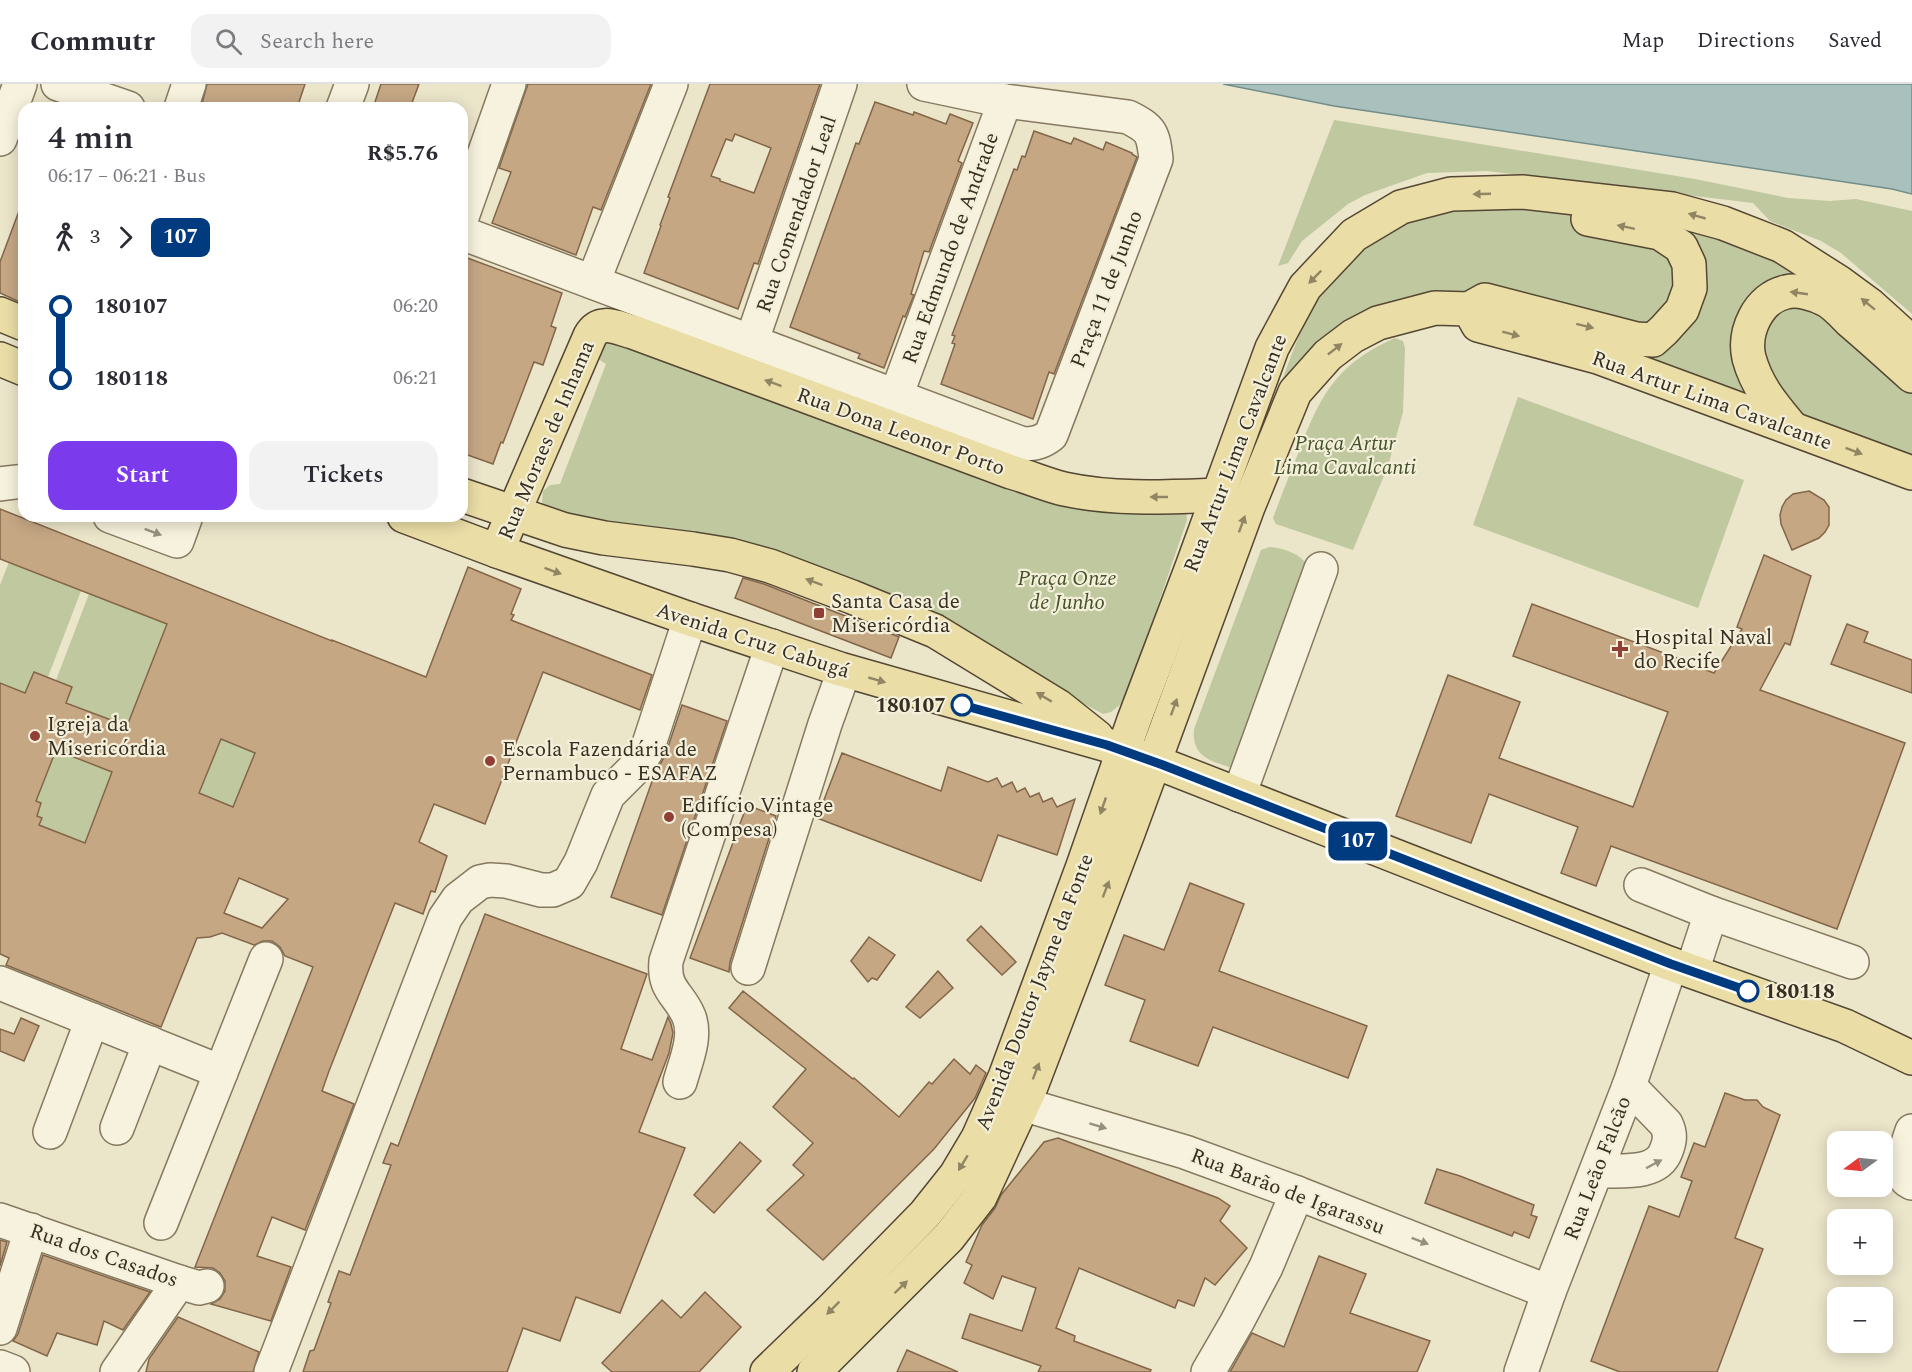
<!DOCTYPE html>
<html lang="en">
<head>
<meta charset="utf-8">
<style>
	:root { --surface:#fff; --page:#f2f2f3; --text:#2b2b33; --muted:#7c7c81; --line:#e1e1e2; --accent:#7c3aed }
	body { margin:0; font-family:Spectral,serif; background:var(--page); color:var(--text); height:100vh; display:flex; flex-direction:column; font-size:22px; white-space:nowrap }
	* { box-sizing:border-box; margin:0 }
	p { font-size:20px; color:var(--muted) }
	.icon { flex:none; width:33px; height:33px; fill:none; stroke:currentColor; stroke-width:2; stroke-linecap:round; stroke-linejoin:round }
	.map { position:relative; flex:1; overflow:hidden }
	.panel { position:absolute; left:18px; top:18px; width:450px; height:420px; display:flex; flex-direction:column; background:var(--surface); border-radius:18px; box-shadow:0 3px 15px #0003 }
	.panel>* { flex:none }
	.badge { padding:0 12px; border-radius:9px; font-size:21px; line-height:39px }
	.needle { width:39px; rotate:255deg }
	.buttons { position:absolute; left:1827px; top:1047px; display:grid; gap:12px }
	.buttons a { display:grid; place-items:center; width:66px; height:66px; border-radius:12px; background:var(--surface); box-shadow:0 3px 15px #0003; font-size:30px }
	.map>.badge { position:absolute; translate:-50% -50%; box-shadow:0 0 0 3px #fff }
	.legs { display:flex; align-items:center; gap:9px; height:66px; padding:0 30px; font-size:20px }
	.legs p { margin-inline-start:auto }
	.head { display:flex; align-items:center; justify-content:space-between; height:102px; padding:0 30px }
	h1 { font-size:33px; font-weight:600; line-height:45px }
	.primary-button { display:flex; gap:12px; margin-top:auto; padding:12px 30px }
	.primary-button a { flex:1; height:69px; border-radius:18px; background:var(--accent); color:#fff; font-size:24px; font-weight:600; line-height:69px; text-align:center }
	.primary-button a+a { background:var(--page); color:var(--text) }
	ul { padding:0 30px; list-style:none }
	li { display:flex; align-items:center; gap:21px; height:72px; font-size:22px }
	li i { display:grid; place-items:center; width:9px; height:100%; margin:0 8px; background:currentColor }
	li i::after { content:''; width:15px; height:15px; margin:-8px; border:4px solid; border-radius:50%; background:var(--surface) }
	li p { margin-inline-start:auto }
	li:first-child i { background:linear-gradient(#0000 50%,currentColor 0) }
	li:last-child i { background:linear-gradient(currentColor 50%,#0000 0) }
	header { display:flex; align-items:center; gap:36px; box-sizing:border-box; height:84px; padding:0 30px; background:var(--surface); border-bottom:2px solid var(--line) }
	header strong { font-size:28px }
	nav { display:flex; gap:33px; margin-inline-start:auto; font-size:21px }
	.search { width:420px; height:54px; background:var(--page); display:flex; align-items:center; gap:15px; box-sizing:border-box; padding:0 21px; border-radius:18px; color:var(--muted); font-size:22px }
	.map>svg:first-child { display:block }
</style>
</head>
<body>
<header>
<strong>Commutr</strong>
<div class="search"><svg class="icon" aria-label="search" viewBox="0 0 24 24"><circle cx="10" cy="10" r="6"/><path d="M15 15l6 6"/></svg>Search here</div>
<nav><a>Map</a><a>Directions</a><a>Saved</a></nav>
</header>
<div class="map">
<svg width="1912" height="1288" viewBox="0 0 1912 1288">
	<rect width="100%" height="100%" fill="#ebe5ca"/>
	<g fill="#bfc89e">
		<polygon points="1334,36 1695,95 1788,114 1830,117 1856,115 1912,127 1912,230 1841,169 1821,157 1770,137 1753,119 1487,87 1427,89 1365,111 1348,120 1302,157 1288,179 1278,182"/>
		<path d="M1499,115L1711,149L1774,170L1912,287V374L1861,352L1797,333L1504,222L1339,249L1247,390C1259,357 1272,324 1284,291C1294,264 1304,236 1320,212C1344,178 1378,152 1416,134Z"/>
		<polygon points="600,251 1186,427 1187,436 1125,617 1111,628 1103,630 1045,599 961,545 592,436 550,427 542,418 543,407 550,401 560,400 606,280 597,274"/>
		<path d="M1395,254L1403,257L1405,264L1403,328L1388,382L1353,466L1276,440L1273,434C1281,413 1289,391 1298,370C1320,312 1336,280 1395,254Z"/>
		<polygon points="1518,313 1744,396 1698,524 1473,441"/>
		<path d="M1270,463C1286,465 1299,469 1308,482L1238,686C1215,678 1191,675 1194,645L1261,466Z"/>
		<polygon points="9,478 81,507 48,593 34,588 25,609 0,599 0,501"/>
		<polygon points="89,510 167,540 127,642 66,618 72,603 56,596"/>
		<polygon points="221,655 266,673 233,723 199,709"/>
		<polygon points="56,666 112,688 85,759 39,741 42,734 37,732 41,719 36,717"/>
	</g>
	<polygon fill="#aac0bc" stroke="#718e8a" stroke-width="1.5" points="1223,0 1912,0 1912,110 1892,105 1334,22"/>
	<g fill="#c5a784" stroke="#836648" stroke-width="1.5" fill-rule="evenodd">
		<polygon points="207,0 305,0 297,24 201,24"/>
		<polygon points="381,0 419,0 410,24 373,24"/>
		<polygon points="528,0 651,0 601,126 593,123 576,171 492,139 511,88 499,84"/>
		<path d="M710,0H820L758,180L754,179L738,225L644,189L661,142L660,141L670,114L668,113ZM735,50L771,64L754,109L720,97V95L711,92L726,55L732,57Z"/>
		<polygon points="875,18 913,31 914,28 946,40 950,30 973,39 958,77 962,79 929,168 924,167 911,210 914,211 905,233 903,232 884,284 858,274 860,270 790,243 856,59 859,60"/>
		<polygon points="1034,47 1071,60 1074,54 1103,66 1106,58 1132,69 1132,70 1137,73 1054,290 1049,288 1033,335 941,300 955,260 952,259 955,252 952,251 1014,85 1017,86 1022,72 1025,73"/>
		<polygon points="22,119 24,120 24,220 0,209 0,178"/>
		<polygon points="462,172 562,209 551,242 556,244 543,281 534,278 503,359 501,358 493,380 462,369"/>
		<polygon points="1809,407 1824,416 1829,423 1829,441 1825,448 1819,454 1792,466 1781,440 1780,431 1782,423 1786,416 1793,410"/>
		<path d="M0,425L332,557V556L426,593L468,483L521,505L511,530L514,531L511,536L652,591L640,626L543,588L485,740L434,720L419,758L447,772L435,808L431,807L423,830L395,819L329,987L322,1007L354,1020L305,1146L272,1133L257,1172L291,1183L271,1237L211,1220L220,1215L225,1207V1197L220,1189L213,1184L195,1183L313,883L285,872L280,863L272,857H263L254,861L222,849L210,853L197,854L161,943L6,881L9,874L0,870V599L25,609L34,588L72,603L66,619L127,642L167,540L0,475ZM221,655L255,669L233,723L199,709ZM56,666L112,688L85,759L39,741L42,734L37,732L41,719L36,717ZM239,794L288,815L262,844L224,829Z"/>
		<polygon points="1764,471 1811,492 1790,561 1785,559 1760,606 1905,659 1837,845 1611,762 1596,802 1561,789 1578,743 1489,710 1471,759 1396,732 1448,591 1520,618 1499,674 1633,723 1668,628 1513,572 1532,520 1680,575 1679,576 1714,589 1742,545 1737,543"/>
		<polygon points="743,494 764,500 899,553 891,574 735,514"/>
		<polygon points="1847,540 1868,548 1864,558 1912,576 1912,609 1831,580"/>
		<polygon points="682,621 727,637 662,831 611,813 655,689 665,672"/>
		<polygon points="842,669 941,707 948,683 988,698 997,694 1002,703 1012,698 1017,708 1025,704 1030,713 1039,709 1043,718 1052,714 1057,723 1075,715 1057,771 998,751 981,797 817,734"/>
		<polygon points="747,721 776,732 730,878 729,888 690,874"/>
		<polygon points="1190,799 1244,820 1219,887 1367,942 1348,994 1213,943 1198,982 1130,957 1145,916 1105,901 1124,851 1164,866"/>
		<polygon points="485,830 647,890 621,965 652,976 668,933 671,940 673,949 669,969 639,1048 685,1064 620,1229 576,1213 560,1257 523,1244 507,1288 303,1288 310,1267 314,1266 331,1219 328,1218 339,1187 350,1191 391,1081 383,1079 391,1059 398,1062"/>
		<polygon points="981,842 1016,878 1002,891 967,856"/>
		<polygon points="869,853 895,871 877,896 872,894 868,898 851,877"/>
		<polygon points="938,887 953,904 920,934 906,923"/>
		<polygon points="743,907 853,995 854,994 899,1033 929,998 932,1000 954,975 970,990 976,981 986,989 975,1014 934,1065 823,1176 767,1126 804,1091 793,1081 813,1059 773,1023 806,985 729,924"/>
		<polygon points="21,934 39,942 24,977 0,967 0,945 14,950"/>
		<polygon points="1725,1009 1745,1016 1757,1016 1763,1023 1780,1031 1735,1154 1763,1165 1717,1288 1620,1288 1591,1277 1649,1122 1679,1133 1692,1097 1681,1093 1694,1059 1705,1063"/>
		<polygon points="1058,1054 1218,1114 1230,1122 1220,1137 1247,1164 1215,1201 1205,1194 1194,1222 1178,1216 1175,1224 1079,1184 1056,1244 1075,1252 1074,1257 1151,1286 1150,1288 1038,1288 1041,1282 962,1254 970,1230 1022,1247 1036,1204 1002,1192 993,1215 964,1199 972,1181 966,1178 982,1141 995,1124 1001,1111 1044,1058"/>
		<polygon points="740,1058 761,1077 714,1129 694,1111"/>
		<polygon points="1437,1085 1460,1092 1534,1121 1531,1131 1537,1133 1529,1154 1514,1148 1512,1152 1425,1119"/>
		<polygon points="0,1156 7,1158 0,1182"/>
		<polygon points="43,1171 150,1208 123,1246 104,1237 97,1261 57,1249 47,1272 13,1257 18,1250"/>
		<polygon points="1319,1172 1366,1190 1350,1229 1430,1257 1417,1288 1230,1288 1252,1249 1284,1263"/>
		<polygon points="705,1208 741,1243 699,1288 612,1288 602,1279 662,1216 681,1234"/>
		<polygon points="178,1233 259,1268 253,1288 146,1288 149,1275"/>
		<polygon points="907,1266 958,1288 897,1288"/>
	</g>
	<g fill="none" stroke-linecap="round" stroke-linejoin="round">
		<defs>
			<g id="minor">
				<polyline points="58,0 128,24"/>
				<polyline points="181,24 189,0"/>
				<polyline points="343,24 352,0"/>
				<polyline points="0,55 20,0"/>
				<polyline points="462,133 509,0"/>
				<path d="M462,149L1023,360C1035,360 1042,358 1051,351L1156,75C1153,49 1152,45 1128,33L1005,17L924,0"/>
				<polyline points="593,198 671,0"/>
				<polyline points="751,259 840,0"/>
				<polyline points="896,312 1005,17"/>
				<polyline points="0,400 24,397"/>
				<polyline points="110,432 177,457 186,432"/>
				<polyline points="1239,711 1321,485"/>
				<polyline points="1641,801 1711,829 1692,887"/>
				<polyline points="1711,829 1852,878"/>
				<polyline points="748,884 825,640 844,587"/>
				<polyline points="0,899 221,988"/>
				<path d="M680,998C685,979 697,953 689,933C680,910 663,907 666,877L772,562"/>
				<polyline points="1022,1020 1185,1068 1297,1109 1549,1208"/>
				<polyline points="117,1044 150,959"/>
				<path d="M1912,1047C1906,1064 1902,1077 1907,1096L1912,1099"/>
				<polyline points="50,1048 92,936"/>
				<path d="M1597,1087C1619,1086 1657,1092 1666,1067C1670,1057 1671,1050 1666,1040L1629,1002"/>
				<polyline points="0,1136 179,1198 199,1204 207,1202"/>
				<polyline points="161,1139 266,875"/>
				<polyline points="0,1244 31,1146"/>
				<polyline points="0,1283 13,1288"/>
				<polyline points="117,1288 179,1198"/>
				<polyline points="271,1288 445,834 458,815 480,798 490,796 506,797 541,806 553,806 569,799 581,778 608,711 637,682 647,666 690,535"/>
				<polyline points="1208,1288 1237,1238 1266,1183 1297,1109"/>
				<polyline points="1521,1288 1549,1208 1629,1002 1671,880"/>
			</g>
			<g id="major">
				<polyline points="1469,225 1485,216 1636,255 1653,256 1664,246 1682,226 1690,204 1689,180 1681,163 1660,149 1588,135"/>
				<polyline points="0,230 24,240"/>
				<polyline points="0,275 24,285"/>
				<path d="M1792,344C1773,321 1757,303 1749,274C1743,248 1758,214 1786,208C1798,205 1815,210 1826,216C1834,220 1843,230 1850,237C1871,255 1891,273 1912,292"/>
				<polyline points="462,411 565,446 604,454 693,465 730,471 770,482 852,513 935,547 1058,622 1097,653"/>
				<polyline points="404,432 497,467 690,535 840,585 1107,661 1163,681 1671,880 1845,942 1912,974"/>
				<path d="M497,467L590,252C600,234 617,244 633,248L1011,388C1029,393 1047,401 1064,405C1115,416 1166,413 1217,411"/>
				<polyline points="767,1288 830,1227 925,1130 956,1091 978,1054 1005,993 1083,782 1134,636 1192,483 1272,264 1305,203 1354,151 1401,123 1451,110 1522,108 1672,125 1723,139 1782,162 1840,199 1870,221 1912,259"/>
				<polyline points="814,1288 949,1153 980,1113 1030,1005 1128,749 1248,423 1295,308 1328,271 1353,252 1378,239 1435,224 1469,225 1478,241 1598,273 1912,389"/>
			</g>
		</defs>
		<use href="#minor" stroke="#867960" stroke-width="36"/>
		<use href="#major" stroke="#544733" stroke-width="36"/>
		<use href="#minor" stroke="#f6f2dd" stroke-width="33"/>
		<use href="#major" stroke="#eadda6" stroke-width="33"/>
	</g>
	<defs><path id="oneway-solid" d="M-6-.8H1V-3.2L6.5 0L1 3.2V.8H-6Z" transform="scale(1.5)"/></defs>
	<g fill="#918664">
		<use href="#oneway-solid" transform="translate(1482 110) rotate(178)"/>
		<use href="#oneway-solid" transform="translate(1697 132) rotate(-164)"/>
		<use href="#oneway-solid" transform="translate(1626 143) rotate(-168)"/>
		<use href="#oneway-solid" transform="translate(1315 193) rotate(134)"/>
		<use href="#oneway-solid" transform="translate(1799 209) rotate(-172)"/>
		<use href="#oneway-solid" transform="translate(1868 220) rotate(-141)"/>
		<use href="#oneway-solid" transform="translate(1585 242) rotate(14)"/>
		<use href="#oneway-solid" transform="translate(1511 250) rotate(15)"/>
		<use href="#oneway-solid" transform="translate(1335 265) rotate(-38)"/>
		<use href="#oneway-solid" transform="translate(773 299) rotate(-160)"/>
		<use href="#oneway-solid" transform="translate(1854 367) rotate(21)"/>
		<use href="#oneway-solid" transform="translate(1159 413) rotate(180)"/>
		<use href="#oneway-solid" transform="translate(1242 440) rotate(-70)"/>
		<use href="#oneway-solid" transform="translate(553 487) rotate(20)"/>
		<use href="#oneway-solid" transform="translate(814 498) rotate(-159)"/>
		<use href="#oneway-solid" transform="translate(877 596) rotate(16)"/>
		<use href="#oneway-solid" transform="translate(1044 613) rotate(-149)"/>
		<use href="#oneway-solid" transform="translate(1174 623) rotate(-70)"/>
		<use href="#oneway-solid" transform="translate(1103 722) rotate(109)"/>
		<use href="#oneway-solid" transform="translate(1106 805) rotate(-69)"/>
		<use href="#oneway-solid" transform="translate(1036 987) rotate(-69)"/>
		<use href="#oneway-solid" transform="translate(963 1079) rotate(121)"/>
		<use href="#oneway-solid" transform="translate(901 1203) rotate(-44)"/>
		<use href="#oneway-solid" transform="translate(833 1224) rotate(135)"/>
	</g>
	<g fill="#979080">
		<use href="#oneway-solid" transform="translate(153 448) rotate(21)"/>
		<use href="#oneway-solid" transform="translate(1098 1042) rotate(17)"/>
		<use href="#oneway-solid" transform="translate(1654 1080) rotate(-28)"/>
		<use href="#oneway-solid" transform="translate(1420 1157) rotate(21)"/>
	</g>
	<g fill="none" stroke-linecap="round" stroke-linejoin="round">
		<defs>
			<polyline id="line-1" points="962,621 1107,661 1163,681 1671,880 1748,907"/>
		</defs>
		<use href="#line-1" stroke="#fff" stroke-width="14"/>
		<use href="#line-1" stroke="#003b80" stroke-width="9"/>
	</g>
	<g fill="#8f3f35" stroke="#f3efd9" stroke-width="2">
		<rect x="813" y="523" width="12" height="12" rx="3"/>
		<path d="M1617 556h6v6h6v6h-6v6h-6v-6h-6v-6h6z"/>
		<circle cx="35" cy="652" r="6"/>
		<circle cx="490" cy="677" r="6"/>
		<circle cx="669" cy="733" r="6"/>
	</g>
	<g fill="#fff" stroke="#003b80" stroke-width="3">
		<circle cx="962" cy="621" r="10"/>
		<circle cx="1748" cy="907" r="10"/>
	</g>
	<g text-anchor="middle" stroke-width="4.5" stroke-linejoin="round" paint-order="stroke">
		<g font-size="21" fill="#382f22" stroke="#f3efd9">
			<text transform="translate(796 130) rotate(-71)" y="7">Rua Comendador Leal</text>
			<text transform="translate(950 164) rotate(-70)" y="7">Rua Edmundo de Andrade</text>
			<text transform="translate(1106 205) rotate(-69)" y="7">Praça 11 de Junho</text>
			<text transform="translate(1712 316) rotate(20)" y="7">Rua Artur Lima Cavalcante</text>
			<text transform="translate(901 347) rotate(20)" y="7">Rua Dona Leonor Porto</text>
			<text transform="translate(546 356) rotate(-67)" y="7">Rua Moraes de Inhama</text>
			<text transform="translate(1235 369) rotate(-69)" y="7">Rua Artur Lima Cavalcante</text>
			<text transform="translate(753 556) rotate(18)" y="7">Avenida Cruz Cabugá</text>
			<text transform="translate(1034 908) rotate(-69)" y="7">Avenida Doutor Jayme da Fonte</text>
			<text transform="translate(1597 1084) rotate(-69)" y="7">Rua Leão Falcão</text>
			<text transform="translate(1288 1107) rotate(21)" y="7">Rua Barão de Igarassu</text>
			<text transform="translate(104 1171) rotate(19)" y="7">Rua dos Casados</text>
		</g>
		<g font-size="21" font-style="italic" fill="#44522a" stroke="#f3efd9">
			<text x="1345" y="366">Praça Artur<tspan x="1345" dy="24">Lima Cavalcanti</tspan></text>
			<text x="1067" y="501">Praça Onze<tspan x="1067" dy="24">de Junho</tspan></text>
		</g>
		<g font-size="21" fill="#382f22" stroke="#f3efd9" text-anchor="start">
			<text x="831" y="524">Santa Casa de<tspan x="831" dy="24">Misericórdia</tspan></text>
			<text x="1634" y="560">Hospital Naval<tspan x="1634" dy="24">do Recife</tspan></text>
			<text x="47" y="647">Igreja da<tspan x="47" dy="24">Misericórdia</tspan></text>
			<text x="502" y="672">Escola Fazendária de<tspan x="502" dy="24">Pernambuco - ESAFAZ</tspan></text>
			<text x="681" y="728">Edifício Vintage<tspan x="681" dy="24">(Compesa)</tspan></text>
		</g>
		<g font-size="21" font-weight="bold" fill="#382f22" stroke="#f3efd9" text-anchor="end">
			<text x="946" y="628">180107</text>
			<text x="1764" y="914" text-anchor="start">180118</text>
		</g>
	</g>
</svg>
<div class="buttons">
<a><svg class="needle" viewBox="-14 -14 28 28"><path d="M0-13l5 13h-10z" fill="#e53935"/><path d="M0 13l5-13h-10z" fill="#7c7c81"/></svg></a>
<a>+</a>
<a>−</a>
</div>
<b class="badge" style="left:1358px;top:757px;background:#003b80;color:#fff">107</b>
<section class="panel">
<div class="head"><div><h1>4 min</h1><p>06:17 – 06:21 · Bus</p></div><b>R$5.76</b></div>
<div class="legs"><svg class="icon" aria-label="walk" viewBox="0 0 24 24"><circle cx="13" cy="4" r="2"/><path d="M13 8l-2 6 4 7M11 14l-3 7M7 12l3-4h3l4 4"/></svg>3<svg class="icon" aria-label="forward" viewBox="0 0 24 24"><path d="M9 5l7 7-7 7"/></svg><b class="badge" style="background:#003b80;color:#fff">107</b></div>
<ul>
<li><i style="color:#003b80"></i><b>180107</b><p>06:20</p></li>
<li><i style="color:#003b80"></i><b>180118</b><p>06:21</p></li>
</ul>
<div class="primary-button"><a>Start</a><a>Tickets</a></div>
</section>
</div>
</body>
</html>
